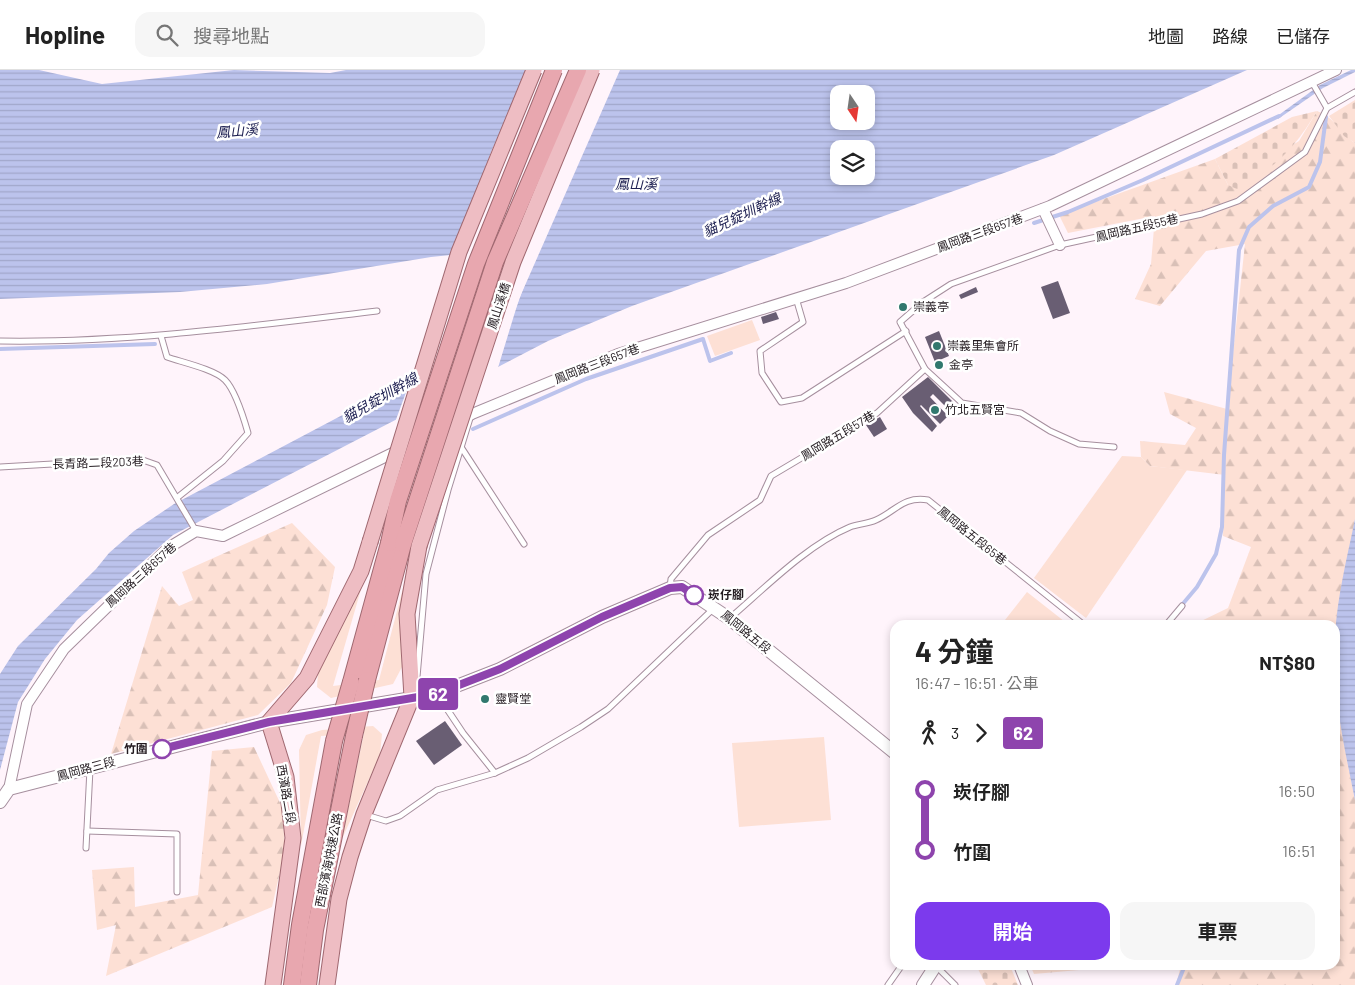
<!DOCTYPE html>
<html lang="zh-TW">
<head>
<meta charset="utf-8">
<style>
	:root { --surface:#fff; --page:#f6f6f6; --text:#222; --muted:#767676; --line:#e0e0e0; --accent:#7c3aed }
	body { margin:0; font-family:Barlow,"Noto Sans TC",sans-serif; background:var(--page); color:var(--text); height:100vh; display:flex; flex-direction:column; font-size:19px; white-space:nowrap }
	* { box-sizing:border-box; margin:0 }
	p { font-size:16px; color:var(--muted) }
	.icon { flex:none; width:28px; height:28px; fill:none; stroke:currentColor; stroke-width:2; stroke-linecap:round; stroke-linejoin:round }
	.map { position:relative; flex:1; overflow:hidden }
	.panel { position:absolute; left:890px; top:550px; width:450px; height:350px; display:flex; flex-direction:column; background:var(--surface); border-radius:15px; box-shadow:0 2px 8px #0003 }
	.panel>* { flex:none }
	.badge { padding:0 10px; border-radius:4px; font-size:18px; line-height:32px }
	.needle { width:32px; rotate:167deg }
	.fabs { position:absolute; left:830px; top:15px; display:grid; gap:10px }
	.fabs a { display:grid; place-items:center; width:45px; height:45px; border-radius:10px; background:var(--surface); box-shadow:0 2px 8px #0003; font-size:25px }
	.map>.badge { position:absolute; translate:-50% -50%; box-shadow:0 0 0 2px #fff }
	.legs { display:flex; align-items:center; gap:8px; height:55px; padding:0 25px; font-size:16px }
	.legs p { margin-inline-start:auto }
	.summary { display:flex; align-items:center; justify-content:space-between; height:85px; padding:0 25px }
	h1 { font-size:28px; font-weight:700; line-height:38px }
	.button { display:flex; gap:10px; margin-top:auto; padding:10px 25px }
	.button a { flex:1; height:58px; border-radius:15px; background:var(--accent); color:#fff; font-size:20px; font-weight:700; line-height:58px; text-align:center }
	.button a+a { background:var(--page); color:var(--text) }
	ul { padding:0 25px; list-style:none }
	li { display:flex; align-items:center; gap:18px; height:60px; font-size:19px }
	li i { display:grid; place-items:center; width:8px; height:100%; margin:0 6px; background:currentColor }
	li i::after { content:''; width:12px; height:12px; margin:-6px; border:4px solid; border-radius:50%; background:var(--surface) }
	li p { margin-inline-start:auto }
	li:first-child i { background:linear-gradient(#0000 50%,currentColor 0) }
	li:last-child i { background:linear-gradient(currentColor 50%,#0000 0) }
	header { display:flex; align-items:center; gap:30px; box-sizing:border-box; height:70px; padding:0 25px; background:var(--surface); border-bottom:1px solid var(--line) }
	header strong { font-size:24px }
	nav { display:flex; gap:28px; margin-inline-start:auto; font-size:18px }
	.search { width:350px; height:45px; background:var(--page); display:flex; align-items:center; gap:12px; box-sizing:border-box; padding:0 18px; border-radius:15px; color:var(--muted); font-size:19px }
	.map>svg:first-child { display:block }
</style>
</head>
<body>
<header>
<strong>Hopline</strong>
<div class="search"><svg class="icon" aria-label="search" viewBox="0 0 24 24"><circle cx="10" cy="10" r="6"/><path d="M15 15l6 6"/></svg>搜尋地點</div>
<nav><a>地圖</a><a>路線</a><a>已儲存</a></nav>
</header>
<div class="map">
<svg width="1355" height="915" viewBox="0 0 1355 915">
	<defs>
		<pattern id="forest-firs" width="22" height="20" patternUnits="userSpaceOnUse" patternTransform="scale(1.25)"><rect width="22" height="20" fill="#fde0d5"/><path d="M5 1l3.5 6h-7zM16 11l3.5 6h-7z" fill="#d9c0b7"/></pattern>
		<pattern id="cemetery-stones" width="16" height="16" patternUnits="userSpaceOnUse" patternTransform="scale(1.25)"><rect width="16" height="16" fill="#fde0d5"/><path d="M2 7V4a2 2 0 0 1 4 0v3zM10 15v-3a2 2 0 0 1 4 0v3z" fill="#d9c0b7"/></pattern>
		<pattern id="water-rules" width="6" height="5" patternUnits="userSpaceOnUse" patternTransform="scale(1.25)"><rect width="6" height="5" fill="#bcc3ec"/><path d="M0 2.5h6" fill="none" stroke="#a1a7ca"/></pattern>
	</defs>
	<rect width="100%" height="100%" fill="#fff4fb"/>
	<g fill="#fde0d5">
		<polygon points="752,250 760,270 715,286 707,266"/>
		<polygon points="1122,386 1141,387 1150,396 1187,400 1086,548 1034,508"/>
		<polygon points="409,495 400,555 402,597 393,614 331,628 317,617 318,602 364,509 333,616 379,610"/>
		<polygon points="1027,522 1069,555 1001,555"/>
		<polygon points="373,656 382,664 380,685 342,769 364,663 321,666 301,776 299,680 306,665 322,660"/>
		<polygon points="824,667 831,750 739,757 732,673"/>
	</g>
	<g fill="url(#forest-firs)">
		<path d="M1317,41C1336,48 1338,62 1355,73V449L1335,565V555H1193L1228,538L1251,477L1223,466L1225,405L1150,396L1141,387L1140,371L1185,375L1196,358L1170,344L1164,322L1227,339L1245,174L1206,181L1160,236L1135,229L1151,194L1155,146L1068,163L1059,145L1215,89L1228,115L1299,71Z"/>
		<polygon points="292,453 335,497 327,535 291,613 258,645 111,684 162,516 179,536 193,530 182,502"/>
		<polygon points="1335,606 1338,642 1355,730 1355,915 1176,915 1181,895 1335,895"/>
		<polygon points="254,677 282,737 285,780 272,837 106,906 116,855 97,860 92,800 134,797 135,837 198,825 212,681"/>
		<polygon points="1030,895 1135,895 1034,904"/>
	</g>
	<g fill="url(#cemetery-stones)">
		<polygon points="1355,30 1355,73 1344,66 1329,46"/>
		<path d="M1317,41C1293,81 1277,94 1239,120L1228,115L1215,89L1292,47Z"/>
		<polygon points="976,895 1004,895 1011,898 1018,915 986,915"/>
	</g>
	<g fill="url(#water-rules)" fill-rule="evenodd">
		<path d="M0,0H39L102,14L234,0L330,3L346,0H1247L1054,85L632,236L548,271L173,465L77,550L45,589L18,632L0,700V604L18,576L96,499L109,483L134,461L174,434L509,257L539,176L431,187L267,214L180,222L0,229ZM839,24H866V51H839ZM839,79H866V106H839Z"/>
		<polygon points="1351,0 1355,0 1355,2 1323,18 1278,49 1276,47 1320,15"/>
		<path d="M1355,449V730C1344,676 1332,623 1335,567C1337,527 1347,488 1355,449Z"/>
	</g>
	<polygon fill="#fff4fb" points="528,0 620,0 519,229 497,301 394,355 412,306 507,256 520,224 535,179 453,188 491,82"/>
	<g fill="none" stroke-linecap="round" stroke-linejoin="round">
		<g stroke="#bcc3ec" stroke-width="4">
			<polyline points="1034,153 1068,142 1143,110 1279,46"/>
			<polyline points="0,279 155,274"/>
			<polyline points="473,359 586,309 703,269 710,291 731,283"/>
			<polyline points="1181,536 1197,517 1216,484 1222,457 1224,385 1239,180 1249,157 1273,136 1309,117 1320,92 1326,47"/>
			<polyline points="1177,915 1185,895"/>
		</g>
	</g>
	<g fill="#695e73">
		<polygon points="1058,211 1070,243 1053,249 1041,217"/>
		<polygon points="976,217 978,222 961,229 959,225"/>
		<circle cx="903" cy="237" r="4.5"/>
		<polygon points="776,242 779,249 763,254 761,247"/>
		<polygon points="939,261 949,286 935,292 925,267"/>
		<polygon points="928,307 958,337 952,343 933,324 930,327 948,346 940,354 921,335 920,336 937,356 932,362 913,343 902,327"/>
		<polygon points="880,347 887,359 874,367 866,355"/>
		<polygon points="445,651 462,675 434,695 416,671"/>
	</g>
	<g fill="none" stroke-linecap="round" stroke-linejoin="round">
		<defs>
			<g id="service">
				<polyline points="1312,12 1327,38"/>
				<polyline points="796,228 803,252 760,281 762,303 781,332 802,328 906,261"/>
				<path d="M161,266L167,287C181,292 214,299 225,310C235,320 244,349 248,363L223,391L178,427"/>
				<path d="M0,271C127,273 252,256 377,241"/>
				<polyline points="461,377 524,474"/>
				<polyline points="1114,377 1079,374 1050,361 1021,343 962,333 925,299 900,252 923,232 951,214 1060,175 1202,144 1238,131 1305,82 1327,38 1355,22"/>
				<polyline points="0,397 140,389 157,395 196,461"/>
				<polyline points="670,518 671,509 708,465 760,430 771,406 877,343 925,299"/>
				<path d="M730,548C765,518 807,475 850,457C858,454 867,454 876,450C896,441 903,426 928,430L1084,555"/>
				<polyline points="1166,555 1182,536"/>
				<polyline points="417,607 426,504 448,420 471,345"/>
				<polyline points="437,624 463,663 495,703"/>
				<polyline points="366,745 386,751 400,746 437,720 495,703 528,688 581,657 608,639 713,539"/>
				<polyline points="87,761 177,764 177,822"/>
				<polyline points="86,778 90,699"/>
				<polyline points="936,896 955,915"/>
				<polyline points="888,915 902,895"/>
			</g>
			<g id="minor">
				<polyline points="1043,139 1060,175"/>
				<polyline points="416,371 472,344 618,284 846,213 1050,136 1336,0"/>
				<polyline points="9,719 27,634 64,579 168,478 196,461 223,466 401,379"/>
				<polyline points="1019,895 1027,915"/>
			</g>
			<g id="tertiary">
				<polyline points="0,732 9,719 269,652 436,624 500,599 602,547 670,518 682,517 730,549 895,683"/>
				<polyline points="923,915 936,895"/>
			</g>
			<g id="primary">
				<polyline points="273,915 293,768 286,707 269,652 307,608 361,501 370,472"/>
				<polyline points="327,915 339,829 350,787 364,744 412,627 407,544 419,476"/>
			</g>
			<g id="trunk">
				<polyline points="367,610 403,474"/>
				<polyline points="351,612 389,473"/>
				<polyline points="292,915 300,855 334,671"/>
				<polyline points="308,915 315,860 354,666"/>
			</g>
		</defs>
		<use href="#service" stroke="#a68f9e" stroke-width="7"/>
		<use href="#minor" stroke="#a68f9e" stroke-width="12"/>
		<use href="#tertiary" stroke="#a68f9e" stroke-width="14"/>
		<use href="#primary" stroke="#9f6870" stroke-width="17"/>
		<use href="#trunk" stroke="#9f6870" stroke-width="18"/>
		<use href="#service" stroke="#fff" stroke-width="5"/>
		<use href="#minor" stroke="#fff" stroke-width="10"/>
		<use href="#tertiary" stroke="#fff" stroke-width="12"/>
		<use href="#primary" stroke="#eebdc3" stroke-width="15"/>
		<use href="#trunk" stroke="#e8a7af" stroke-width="16"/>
		<defs>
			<g id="primary-bridge">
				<polyline points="370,472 459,182 534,0"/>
				<polyline points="419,476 513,192 592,0"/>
			</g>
			<g id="trunk-bridge">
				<polyline points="389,473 398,431 476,194 554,0"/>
				<polyline points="403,474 495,192 578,0"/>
				<polyline points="354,666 367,610"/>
				<polyline points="334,671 351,612"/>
			</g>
		</defs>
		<use href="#primary-bridge" stroke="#9f6870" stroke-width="17" stroke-linecap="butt"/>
		<use href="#trunk-bridge" stroke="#9f6870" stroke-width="18" stroke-linecap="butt"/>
		<use href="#primary-bridge" stroke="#eebdc3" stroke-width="15"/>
		<use href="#trunk-bridge" stroke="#e8a7af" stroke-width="16"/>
	</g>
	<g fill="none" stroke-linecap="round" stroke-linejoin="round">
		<defs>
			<polyline id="line-1" points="162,679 269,652 436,624 500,599 602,547 670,518 682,517 694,525"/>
		</defs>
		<use href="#line-1" stroke="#fff" stroke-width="11"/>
		<use href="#line-1" stroke="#8e44ad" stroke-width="8"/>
	</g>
	<g fill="#31786e" stroke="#fff" stroke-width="2">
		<circle cx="903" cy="237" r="5"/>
		<circle cx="937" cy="276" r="5"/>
		<circle cx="939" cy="295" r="5"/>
		<circle cx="935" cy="340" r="5"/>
		<circle cx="485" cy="629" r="5"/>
	</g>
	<g fill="#fff" stroke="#8e44ad" stroke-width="2.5">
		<circle cx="694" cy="525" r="9"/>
		<circle cx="162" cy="679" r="9"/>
	</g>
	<g text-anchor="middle" stroke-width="5" stroke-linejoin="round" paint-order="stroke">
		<g font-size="12" fill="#231b20" stroke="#fff">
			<text transform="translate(1137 158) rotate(-13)" y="4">鳳岡路五段55巷</text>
			<text transform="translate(980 163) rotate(-20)" y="4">鳳岡路三段657巷</text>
			<text transform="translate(499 236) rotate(-72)" y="4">鳳山溪橋</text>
			<text transform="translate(597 294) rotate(-21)" y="4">鳳岡路三段657巷</text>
			<text transform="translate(838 366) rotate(-31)" y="4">鳳岡路五段57巷</text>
			<text transform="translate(98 393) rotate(-2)" y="4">長青路二段203巷</text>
			<text transform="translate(972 466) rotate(39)" y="4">鳳岡路五段65巷</text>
			<text transform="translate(141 505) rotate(-42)" y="4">鳳岡路三段657巷</text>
			<text transform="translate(746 562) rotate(39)" y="4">鳳岡路五段</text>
			<text transform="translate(86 699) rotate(-15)" y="4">鳳岡路三段</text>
			<text transform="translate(286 724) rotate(80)" y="4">西濱路二段</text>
			<text transform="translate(329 790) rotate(-79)" y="4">西部濱海快速公路</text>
		</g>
		<g font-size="12" fill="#231b20" stroke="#fff" text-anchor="start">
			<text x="913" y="241">崇義亭</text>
			<text x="947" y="280">崇義里集會所</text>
			<text x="949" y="299">金亭</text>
			<text x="945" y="344">竹北五賢宮</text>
			<text x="495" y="633">靈賢堂</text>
		</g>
		<g font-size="12" font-weight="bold" fill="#231b20" stroke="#fff" text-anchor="start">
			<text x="708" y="529">崁仔腳</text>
			<text x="148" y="683" text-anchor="end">竹圍</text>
		</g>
		<g font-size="14" font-style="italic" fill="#202253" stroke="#fff">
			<text transform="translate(237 61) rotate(-5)" y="5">鳳山溪</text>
			<text x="636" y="119">鳳山溪</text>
			<text transform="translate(742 145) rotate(-25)" y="5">貓兒錠圳幹線</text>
			<text transform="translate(380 328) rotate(-30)" y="5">貓兒錠圳幹線</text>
		</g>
	</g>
</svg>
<div class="fabs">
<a><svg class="needle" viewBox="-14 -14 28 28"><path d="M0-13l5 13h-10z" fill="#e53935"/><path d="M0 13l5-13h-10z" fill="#767676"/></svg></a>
<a><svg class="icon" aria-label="layers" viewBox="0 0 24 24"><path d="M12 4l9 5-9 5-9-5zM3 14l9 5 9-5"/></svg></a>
</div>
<b class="badge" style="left:438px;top:624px;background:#8e44ad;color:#fff">62</b>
<section class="panel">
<div class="summary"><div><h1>4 分鐘</h1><p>16:47 – 16:51 · 公車</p></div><b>NT$80</b></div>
<div class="legs"><svg class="icon" aria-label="walk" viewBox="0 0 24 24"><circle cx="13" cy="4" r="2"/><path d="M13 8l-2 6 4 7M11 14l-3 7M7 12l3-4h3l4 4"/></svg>3<svg class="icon" aria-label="forward" viewBox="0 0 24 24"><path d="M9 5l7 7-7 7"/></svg><b class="badge" style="background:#8e44ad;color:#fff">62</b></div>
<ul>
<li><i style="color:#8e44ad"></i><b>崁仔腳</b><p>16:50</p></li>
<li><i style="color:#8e44ad"></i><b>竹圍</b><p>16:51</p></li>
</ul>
<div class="button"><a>開始</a><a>車票</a></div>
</section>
</div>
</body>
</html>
